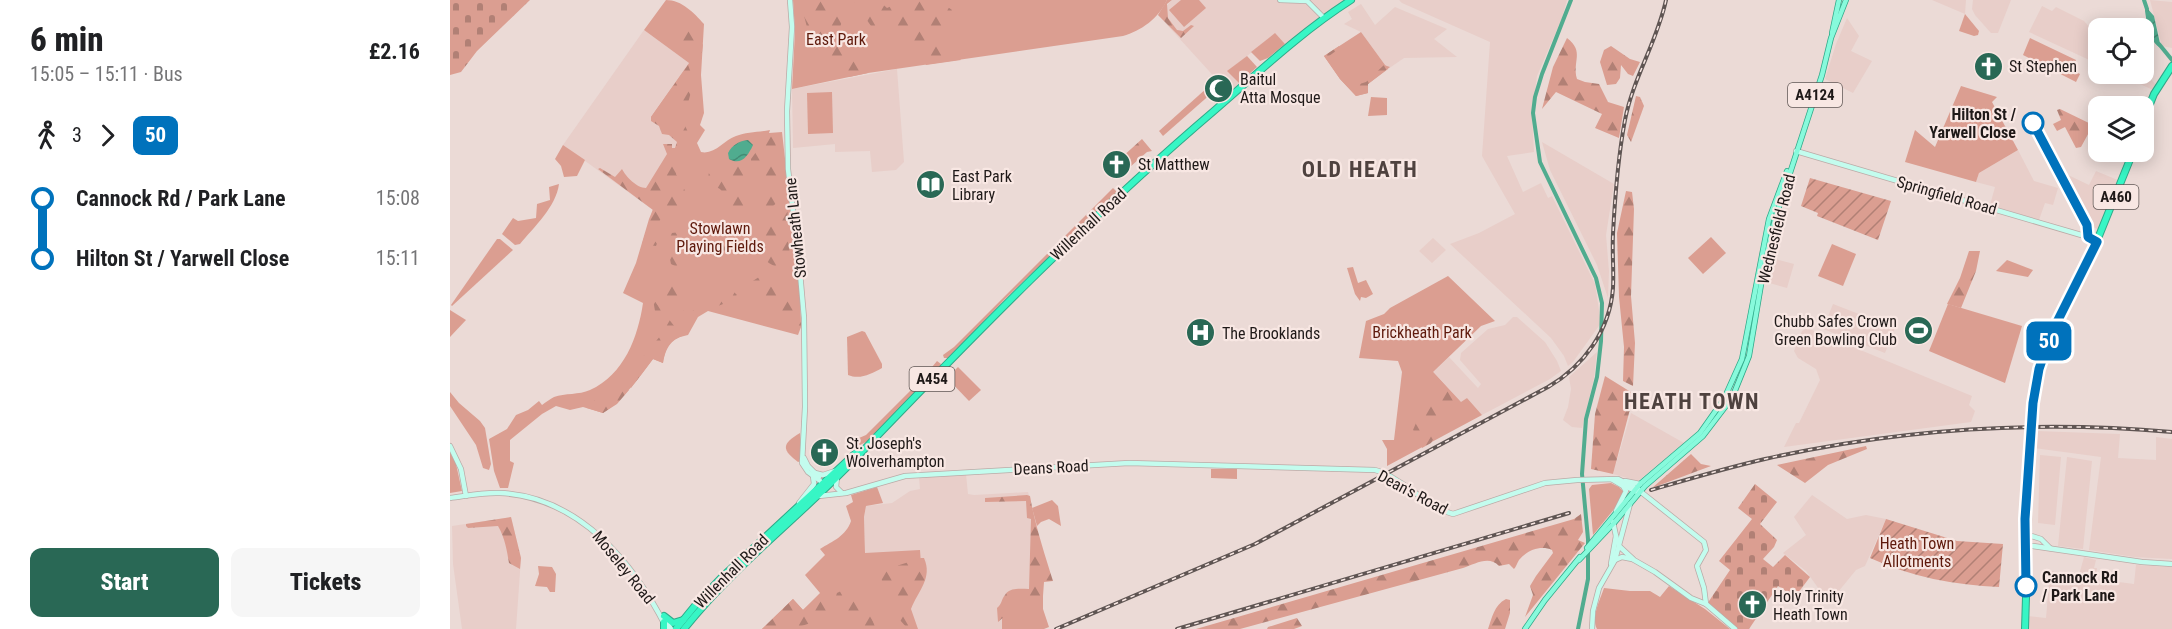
<!DOCTYPE html>
<html lang="en">
<head>
<meta charset="utf-8">
<style>
	:root { --surface:#fff; --page:#f6f6f6; --text:#202124; --muted:#757577; --accent:#296855 }
	body { margin:0; font-family:"Roboto Condensed",sans-serif; background:var(--page); color:var(--text); height:100vh; display:flex; flex-direction:column; font-size:22px; white-space:nowrap }
	* { box-sizing:border-box; margin:0 }
	p { font-size:20px; color:var(--muted) }
	.icon { flex:none; width:33px; height:33px; fill:none; stroke:currentColor; stroke-width:2; stroke-linecap:round; stroke-linejoin:round }
	.map { position:relative; flex:1; overflow:hidden }
	.details { display:flex; flex-direction:column; background:var(--surface); width:450px }
	.details>* { flex:none }
	.badge { padding:0 12px; border-radius:9px; font-size:21px; line-height:39px }
	.buttons { position:absolute; left:1638px; top:18px; display:grid; gap:12px }
	.buttons a { display:grid; place-items:center; width:66px; height:66px; border-radius:12px; background:var(--surface); box-shadow:0 3px 15px #0003; font-size:30px }
	.map>.badge { position:absolute; translate:-50% -50%; box-shadow:0 0 0 3px #fff }
	.legs { display:flex; align-items:center; gap:9px; height:66px; padding:0 30px; font-size:20px }
	.legs p { margin-inline-start:auto }
	.head { display:flex; align-items:center; justify-content:space-between; height:102px; padding:0 30px }
	h1 { font-size:33px; font-weight:800; line-height:45px }
	.primary-button { display:flex; gap:12px; margin-top:auto; padding:12px 30px }
	.primary-button a { flex:1; height:69px; border-radius:12px; background:var(--accent); color:#fff; font-size:24px; font-weight:800; line-height:69px; text-align:center }
	.primary-button a+a { background:var(--page); color:var(--text) }
	ul { padding:0 30px; list-style:none }
	li { display:flex; align-items:center; gap:21px; height:60px; font-size:22px }
	li i { display:grid; place-items:center; width:9px; height:100%; margin:0 8px; background:currentColor }
	li i::after { content:''; width:15px; height:15px; margin:-8px; border:4px solid; border-radius:50%; background:var(--surface) }
	li p { margin-inline-start:auto }
	li:first-child i { background:linear-gradient(#0000 50%,currentColor 0) }
	li:last-child i { background:linear-gradient(currentColor 50%,#0000 0) }
	main { display:flex; flex:1; min-height:0 }
	.map>svg:first-child { display:block }
</style>
</head>
<body>
<main>
<section class="details">
<div class="head"><div><h1>6 min</h1><p>15:05 – 15:11 · Bus</p></div><b>£2.16</b></div>
<div class="legs"><svg class="icon" aria-label="walk" viewBox="0 0 24 24"><circle cx="13" cy="4" r="2"/><path d="M13 8l-2 6 4 7M11 14l-3 7M7 12l3-4h3l4 4"/></svg>3<svg class="icon" aria-label="forward" viewBox="0 0 24 24"><path d="M9 5l7 7-7 7"/></svg><b class="badge" style="background:#0072bc;color:#fff">50</b></div>
<ul>
<li><i style="color:#0072bc"></i><b>Cannock Rd / Park Lane</b><p>15:08</p></li>
<li><i style="color:#0072bc"></i><b>Hilton St / Yarwell Close</b><p>15:11</p></li>
</ul>
<div class="primary-button"><a>Start</a><a>Tickets</a></div>
</section>
<div class="map">
<svg width="1722" height="629" viewBox="0 0 1722 629">
	<defs>
		<pattern id="forest-firs" width="22" height="20" patternUnits="userSpaceOnUse" patternTransform="scale(1.5)"><rect width="22" height="20" fill="#db9e91"/><path d="M5 1l3.5 6h-7zM16 11l3.5 6h-7z" fill="#b18075"/></pattern>
		<pattern id="cemetery-stones" width="16" height="16" patternUnits="userSpaceOnUse" patternTransform="scale(1.5)"><rect width="16" height="16" fill="#db9e91"/><path d="M2 7V4a2 2 0 0 1 4 0v3zM10 15v-3a2 2 0 0 1 4 0v3z" fill="#b18075"/></pattern>
		<pattern id="garden-furrows" width="10" height="10" patternUnits="userSpaceOnUse" patternTransform="scale(1.5)"><rect width="10" height="10" fill="#db9e91"/><path d="M-1 1l2-2M0 10L10 0M9 11l2-2" fill="none" stroke="#b18075"/></pattern>
		<pattern id="water-waves" width="16" height="10" patternUnits="userSpaceOnUse" patternTransform="scale(1.5)"><rect width="16" height="10" fill="#50ac8f"/><path d="M0 5q4-4 8 0t8 0" fill="none" stroke="#428b74"/></pattern>
	</defs>
	<rect width="100%" height="100%" fill="#ebdad6"/>
	<g fill="#e8cec9">
		<polygon points="722,0 896,0 835,44 825,34 778,71 789,83 779,93 708,15"/>
		<polygon points="949,0 1117,0 1112,18 1087,76 1082,116 1084,152 1057,156 1073,192 1091,183 1098,198 1102,196 1145,284 1151,323 1123,362 1118,366 1114,356 1101,338 1000,244 1029,233 1065,214 1032,156 1040,42 952,3"/>
		<polygon points="1482,0 1516,0 1515,14"/>
		<polygon points="1523,0 1561,0 1548,33 1541,33 1525,15 1522,9"/>
		<polygon points="1700,0 1722,2 1722,48 1712,46"/>
		<polygon points="911,4 925,25 945,7 997,29 984,39 1007,57 954,58 938,69 911,32 894,24 902,19 898,12"/>
		<polygon points="1592,6 1602,11 1606,7 1634,21 1648,37 1648,64 1579,32"/>
		<polygon points="1397,18 1409,36 1401,51 1422,61 1403,93 1375,79 1386,44"/>
		<polygon points="194,30 239,63 202,117 232,138 203,210 113,145"/>
		<polygon points="447,69 454,162 446,170 422,172 420,151 385,152 385,144 343,148 342,89"/>
		<polygon points="1694,71 1706,85 1703,90 1668,74 1694,74"/>
		<polygon points="1092,142 1164,184 1156,235 1159,271 1158,298 1147,265 1100,170"/>
		<polygon points="1568,150 1584,181 1608,188 1603,205 1595,203 1589,220 1540,205 1545,187 1526,182 1529,173"/>
		<polygon points="1646,171 1670,181 1648,229 1642,227 1614,177 1618,175 1639,185"/>
		<polygon points="983,238 996,250 982,263 969,251"/>
		<polygon points="1322,258 1344,264 1337,288 1316,282"/>
		<polygon points="1383,304 1445,328 1435,353 1373,329"/>
		<polygon points="1063,317 1067,317 1095,342 1107,361 1111,371 1100,379 1032,415 1017,398 1011,403 983,372 999,357 1028,388 1031,384 1010,360 1011,353 1038,329 1055,325"/>
		<polygon points="1357,328 1522,396 1519,405 1525,411 1521,422 1334,447 1346,423 1349,423 1370,380 1366,369 1348,358 1344,351 1352,331"/>
		<polygon points="1147,352 1144,378 1132,428 1122,427 1113,420 1118,407 1121,389 1119,377"/>
		<polygon points="1181,413 1234,443 1188,481 1163,474"/>
		<polygon points="1586,431 1670,434 1668,458 1706,460 1706,437 1722,439 1722,559 1684,557 1639,550 1651,457 1584,448"/>
		<polygon points="1590,455 1611,457 1605,525 1588,523"/>
		<polygon points="1617,457 1642,461 1633,549 1608,546"/>
		<polygon points="516,474 518,494 524,495 578,492 587,526 590,592 552,604 552,629 459,629 415,553 414,517 416,506 442,503 460,491 470,489 469,477"/>
		<polygon points="1362,495 1397,519 1416,515 1436,519 1415,566 1406,570 1379,603 1356,571 1333,553 1356,535 1344,517"/>
		<polygon points="61,517 71,558 66,629 12,629 3,564 2,526"/>
		<polygon points="1634,557 1646,560 1644,568 1647,568 1646,579 1684,584 1686,565 1722,567 1722,629 1577,629 1578,616 1596,618 1600,571 1629,575"/>
	</g>
	<g fill="#db9e91">
		<path d="M216,0C232,0 244,13 254,24L251,75L254,113L250,125L255,130L247,143L251,152C265,155 274,140 286,136C296,132 309,132 320,130L319,133L332,132L349,283L351,327L348,335L258,311L248,317L238,335C221,338 216,347 213,363L203,359C188,379 174,399 153,413L133,407L120,410L106,406L92,414L60,440V461L64,463L58,488H50L44,471L39,439L57,429L66,415L78,410L89,401L92,405C96,402 100,399 104,397C115,393 129,395 140,390C174,375 188,337 193,303L173,293L186,263L199,219L232,138L201,117L239,63L194,30Z"/>
		<path d="M343,0H717C709,18 691,31 673,36L418,73L342,89L345,31Z"/>
		<polygon points="731,0 749,0 756,8 734,27 719,10"/>
		<polygon points="1515,14 1529,31 1528,35 1524,36 1509,31"/>
		<polygon points="911,32 938,69 918,84 918,93 906,96 890,79 874,56"/>
		<polygon points="825,33 835,44 818,58 810,61 801,52"/>
		<polygon points="1580,38 1626,60 1621,70 1630,74 1626,82 1573,55"/>
		<polygon points="797,56 807,67 789,83 777,71"/>
		<polygon points="1511,86 1547,97 1542,102 1568,150 1529,173 1526,182 1455,162 1465,130 1485,147"/>
		<polygon points="382,92 383,133 358,134 357,93"/>
		<polygon points="921,97 937,98 937,115 918,116"/>
		<polygon points="113,145 135,160 127,176 114,177 111,166 105,159"/>
		<path d="M109,184C106,207 84,227 70,244L65,245L52,234L63,218L68,221L86,218L87,204L100,200L99,187Z"/>
		<polygon points="663,188 667,192 554,300 499,358 494,358 493,355 504,347"/>
		<polygon points="1261,237 1276,253 1253,274 1238,258"/>
		<polygon points="47,239 50,239 63,250 2,306 1,305"/>
		<polygon points="1382,244 1406,254 1393,286 1368,276"/>
		<polygon points="1557,260 1583,270 1578,277 1546,271"/>
		<polygon points="903,267 908,283 916,280 923,294 916,298 911,297 910,301 905,294 897,268"/>
		<polygon points="998,276 1045,321 1031,326 983,372 1011,402 1017,398 1032,415 937,466 937,449 932,440 944,440 952,372 948,361 909,358 916,321 934,314 940,308"/>
		<polygon points="1498,304 1572,326 1555,383 1479,351"/>
		<polygon points="0,310 16,320 0,337"/>
		<polygon points="1463,317 1481,328 1473,342 1455,332"/>
		<path d="M412,331L415,332L432,364V368C421,374 410,380 398,375L397,337Z"/>
		<polygon points="487,361 491,364 490,367 416,442 400,450 409,441 409,438 416,435 473,378"/>
		<polygon points="508,367 531,390 519,401 497,378"/>
		<polygon points="0,392 9,403 30,421 35,428 41,464 39,470 33,468 26,445 0,406"/>
		<path d="M350,433L351,461L348,462C332,450 331,444 350,433Z"/>
		<polygon points="0,452 6,464 12,491 0,493"/>
		<polygon points="761,469 787,469 787,479 761,478"/>
		<polygon points="1161,483 1169,487 1174,492 1169,503 1143,535 1139,489 1142,485"/>
		<path d="M427,487L433,503L416,506L414,517L415,553L470,550L472,578L456,590L459,629H312L343,599L353,610L370,593L355,575L375,555L370,549C383,541 396,536 401,521L396,506L403,502L401,495Z"/>
		<polygon points="602,500 608,506 611,526 599,519 591,522 587,526 582,508"/>
		<polygon points="88,566 102,567 106,574 105,592 100,592 97,587 85,586 89,574"/>
		<path d="M1219,586L1255,609L1280,629H1147C1141,617 1150,600 1154,588L1180,591H1200L1210,597Z"/>
		<polygon points="593,591 593,609 599,627 594,629 552,629 552,604 562,593"/>
	</g>
	<g fill="url(#forest-firs)">
		<polygon points="350,0 395,0 397,3 388,35 379,33 384,41 407,55 405,59 418,73 399,77 359,35"/>
		<path d="M403,0H428L437,8L455,0H500L495,5L502,10L493,30L499,46L511,60L476,65C457,32 455,37 421,26Z"/>
		<polygon points="717,0 722,0 717,4 718,18 727,30 733,31 741,25 744,26 731,38 708,15"/>
		<path d="M232,27L242,30L245,42L249,46L253,44L252,52L247,56H240C232,49 235,38 227,32Z"/>
		<path d="M1117,38C1135,52 1122,61 1127,79L1135,82L1149,84L1158,102L1174,107L1169,138L1145,128L1152,114L1106,92L1092,109L1103,67Z"/>
		<polygon points="889,46 890,48 879,56 890,73 903,86 916,82 934,65 940,67 918,84 918,93 906,96 890,79 874,56"/>
		<polygon points="1161,46 1180,59 1190,62 1183,76 1178,74 1171,65 1170,78 1166,84 1157,85 1150,62 1154,50"/>
		<path d="M238,65L244,81L238,103L222,102L211,113C228,126 230,110 240,137L226,174L239,198L237,204L211,219L202,231L211,233L206,246L192,244L203,210L148,169L150,168L165,177L172,169C176,177 187,188 196,188L217,154L213,144H222V148H225L227,142L219,135L212,134L209,126L201,121V117Z"/>
		<polygon points="758,87 763,92 713,136 709,131"/>
		<polygon points="1186,96 1190,97 1194,106 1181,142 1177,135"/>
		<polygon points="1610,109 1643,125 1631,147 1626,148 1615,127 1607,131 1603,124 1611,120 1607,110"/>
		<polygon points="319,133 324,133 333,197 322,207 316,209 311,205 318,189 310,173 301,164 301,159 309,148 308,140"/>
		<polygon points="692,139 702,151 697,152 680,167 671,158"/>
		<path d="M277,161L283,163L295,161L299,164C298,173 289,178 289,187C290,194 295,201 296,212L289,214L281,213L274,204V194L270,189L257,182L260,168L265,164L272,165Z"/>
		<polygon points="1176,191 1182,192 1184,209 1181,296 1185,343 1183,386 1173,381 1174,347 1169,297 1167,233"/>
		<path d="M338,201L337,232L342,270L339,271C321,266 312,262 306,243C311,234 330,205 338,201Z"/>
		<path d="M258,225C272,227 280,229 289,241L278,252L249,248L241,238L245,227Z"/>
		<polygon points="230,232 235,239 229,242 231,248 227,248 225,251 229,254 237,253 242,249 246,254 236,266 227,267 221,264 217,244 222,233"/>
		<polygon points="1519,251 1530,251 1526,271 1511,308 1497,304 1510,278"/>
		<polygon points="224,273 232,281 231,295 228,300 235,314 231,319 208,294 207,287 218,275"/>
		<path d="M309,277L323,288L349,283L351,327C327,316 303,312 298,284Z"/>
		<path d="M281,289L287,295C267,314 253,299 240,328L234,325L239,313Z"/>
		<path d="M203,299L232,336C218,341 215,350 213,363L203,359L181,388L179,381L187,364L216,329L205,311Z"/>
		<polygon points="983,372 1011,403 991,426 981,443 972,448 969,438 963,430 966,423 964,420 966,418 965,414 982,390 991,389 984,378"/>
		<polygon points="1155,376 1184,394 1163,474 1141,469 1145,414"/>
		<path d="M172,388H176L179,390L167,404L153,413L137,408C145,395 161,398 172,388Z"/>
		<polygon points="1416,446 1417,449 1378,465 1355,483 1327,465"/>
		<polygon points="1241,454 1251,464 1261,466 1202,488"/>
		<path d="M577,495L580,496C585,525 594,552 603,581L594,582L593,596L563,597L558,603L556,615L548,622L547,608C552,604 551,600 555,595C560,587 571,589 579,589L581,519L577,518L576,501L535,502V498Z"/>
		<path d="M1131,514L1133,532L1128,540L1135,543L1075,617L1083,595L1080,586L1086,576L1103,553L1102,550C1091,545 1077,550 1069,560C1067,563 1066,567 1064,569L1059,564L1049,566C1039,555 1025,564 1013,568L790,629H746L1124,519Z"/>
		<path d="M61,517L71,558L70,569L59,563C57,551 55,538 48,526L18,528L16,526V524Z"/>
		<path d="M471,558H474C483,578 468,591 461,609L468,629H458L449,619L428,572Z"/>
		<polygon points="409,582 425,627 408,629 385,599 387,593"/>
		<path d="M371,593L378,597L382,603C370,629 338,629 312,629L343,599L353,610Z"/>
		<path d="M1056,599L1060,600V613L1055,629H1038C1042,618 1044,605 1056,599Z"/>
		<polygon points="847,618 852,626 844,629 817,629 818,627"/>
	</g>
	<g fill="url(#cemetery-stones)">
		<polygon points="0,0 80,0 27,51 11,72 0,75"/>
		<polygon points="1305,484 1327,502 1310,524 1327,540 1324,547 1313,559 1323,567 1335,555 1360,577 1345,597 1328,586 1299,629 1288,629 1257,604 1280,570 1269,561 1302,519 1288,508"/>
	</g>
	<g fill="url(#garden-furrows)">
		<polygon points="1360,178 1441,201 1428,240 1367,216 1368,213 1351,206"/>
		<path d="M1436,519L1507,541L1553,544L1549,587C1505,585 1461,577 1420,558Z"/>
	</g>
	<g fill="url(#water-waves)">
		<path d="M1696,7L1704,16L1711,48C1699,42 1697,24 1695,11Z"/>
		<path d="M298,140L303,145C298,156 291,166 279,159L278,153C282,145 289,141 298,140Z"/>
	</g>
	<g fill="none" stroke-linecap="round" stroke-linejoin="round">
		<g stroke="#50ac8f" stroke-width="4">
			<polyline points="1121,0 1092,74 1085,97 1083,113 1090,162 1146,278 1152,303 1151,341 1147,377 1136,419 1132,474 1138,539 1138,579 1128,629"/>
			<polyline points="1694,0 1697,9"/>
			<polyline points="1709,44 1722,60"/>
		</g>
		<defs>
			<g id="secondary">
				<polyline points="340,0 342,27 337,111 338,169 349,261 354,318 355,407 352,463 358,472 373,483"/>
				<polyline points="830,0 857,1 874,18"/>
				<polyline points="1346,151 1638,237 1647,242"/>
				<polyline points="0,446 11,469 16,496"/>
				<polyline points="354,458 358,466 369,477"/>
				<polyline points="365,473 373,475 385,471"/>
				<polyline points="387,477 386,487 392,493"/>
				<polyline points="1163,480 1173,486 1176,491 1166,511"/>
				<polyline points="1175,481 1190,484"/>
				<polyline points="1171,484 1187,492"/>
				<polyline points="369,496 396,493 455,476 679,463 925,470 935,473 959,488 985,508 1003,514 1095,483 1127,480 1168,479 1186,488 1254,542 1256,550 1247,566 1254,588 1256,604"/>
				<path d="M0,498C16,496 34,492 50,493C130,497 184,563 217,629"/>
				<polyline points="349,503 364,484 363,476"/>
				<polyline points="1575,534 1591,539 1600,548"/>
				<polyline points="1166,536 1169,546 1184,560 1205,572 1241,598 1256,604 1285,629"/>
				<polyline points="1576,545 1692,562 1722,564"/>
				<polyline points="1165,560 1172,557 1182,559"/>
				<polyline points="1161,564 1166,536 1163,522"/>
				<polyline points="215,619 221,629"/>
				<polyline points="1142,629 1143,611 1149,588 1165,560 1180,504"/>
			</g>
			<g id="primary">
				<polyline points="1382,33 1389,0"/>
				<polyline points="1137,548 1190,484 1250,433 1274,399 1292,359 1319,219 1337,171"/>
				<polyline points="1129,560 1164,523 1195,486 1253,436 1282,398 1299,356 1314,267 1325,219 1372,75 1381,38 1396,0"/>
				<polyline points="1075,629 1095,600 1130,557"/>
			</g>
			<g id="highway">
				<polyline points="1694,119 1704,94 1722,66"/>
				<polyline points="214,616 223,623 233,620"/>
				<polyline points="214,622 214,629"/>
				<polyline points="226,629 248,602 271,578 408,451"/>
				<path d="M234,629C284,566 348,518 404,460C520,339 637,219 765,110C809,72 851,32 901,0"/>
				<polyline points="1575,629 1577,565 1575,519 1583,403 1589,369 1601,334 1638,263 1683,152"/>
			</g>
		</defs>
		<use href="#secondary" stroke="#bbaaa7" stroke-width="6"/>
		<use href="#primary" stroke="#2fa988" stroke-width="6"/>
		<use href="#highway" stroke="#2fa988" stroke-width="8"/>
		<use href="#secondary" stroke="#c3fcee" stroke-width="4.5"/>
		<use href="#primary" stroke="#87fadc" stroke-width="4.5"/>
		<use href="#highway" stroke="#37f6c5" stroke-width="6"/>
		<defs>
			<g id="rail">
				<path d="M1201,490C1239,479 1276,468 1315,459C1448,429 1586,420 1722,432"/>
				<path d="M606,629L805,544L1098,387C1134,366 1160,330 1163,288C1164,270 1162,252 1163,234C1165,196 1168,157 1175,120C1183,78 1207,42 1216,0"/>
				<polyline points="727,629 1119,513"/>
			</g>
		</defs>
		<use href="#rail" stroke="#5f5553" stroke-width="4"/>
		<use href="#rail" stroke="#f8e7e3" stroke-width="1.5" stroke-dasharray="4.5" stroke-linecap="butt"/>
	</g>
	<g fill="none" stroke-linecap="round" stroke-linejoin="round">
		<defs>
			<polyline id="line-1" points="1576,586 1575,519 1583,403 1589,369 1601,334 1647,242 1638,237 1637,225 1583,123"/>
		</defs>
		<use href="#line-1" stroke="#fff" stroke-width="14"/>
		<use href="#line-1" stroke="#0072bc" stroke-width="9"/>
	</g>
	<defs>
		<symbol id="church-disc" viewBox="-11 -11 22 22"><circle r="9.5" fill="#296855" stroke="#f8e7e3"/><path d="M-1.2-6h2.4v3.5h3.3v2.4h-3.3V6h-2.4V-.1h-3.3v-2.4h3.3Z" fill="#fff"/></symbol>
		<symbol id="mosque-disc" viewBox="-11 -11 22 22"><circle r="9.5" fill="#296855" stroke="#f8e7e3"/><path d="M3.5-4.9A6 6 0 1 0 3.5 4.9A5 5 0 1 1 3.5-4.9Z" fill="#fff"/></symbol>
		<symbol id="library-disc" viewBox="-11 -11 22 22"><circle r="9.5" fill="#296855" stroke="#f8e7e3"/><path d="M-6-4Q-3-5.5-.7-3.5V5Q-3 3-6 4ZM6-4Q3-5.5 .7-3.5V5Q3 3 6 4Z" fill="#fff"/></symbol>
		<symbol id="stadium-disc" viewBox="-11 -11 22 22"><circle r="9.5" fill="#296855" stroke="#f8e7e3"/><path d="M0-5a6.5 5 0 1 0 0 10a6.5 5 0 1 0 0-10ZM-3.5-1.8h7v3.6h-7Z" fill="#fff"/></symbol>
		<symbol id="hospital-disc" viewBox="-11 -11 22 22"><circle r="9.5" fill="#296855" stroke="#f8e7e3"/><path d="M-5-5h3v3.5h4V-5h3V5h-3V1.5h-4V5h-3Z" fill="#fff"/></symbol>
	</defs>
	<g fill-rule="evenodd">
		<use href="#church-disc" x="1522" y="50" width="33" height="33"/>
		<use href="#mosque-disc" x="752" y="72" width="33" height="33"/>
		<use href="#church-disc" x="650" y="148" width="33" height="33"/>
		<use href="#library-disc" x="464" y="168" width="33" height="33"/>
		<use href="#stadium-disc" x="1452" y="314" width="33" height="33"/>
		<use href="#hospital-disc" x="734" y="316" width="33" height="33"/>
		<use href="#church-disc" x="358" y="436" width="33" height="33"/>
		<use href="#church-disc" x="1286" y="588" width="33" height="33"/>
	</g>
	<g fill="#fff" stroke="#0072bc" stroke-width="3">
		<circle cx="1583" cy="123" r="10"/>
		<circle cx="1576" cy="586" r="10"/>
	</g>
	<g text-anchor="middle" stroke-width="4.5" stroke-linejoin="round" paint-order="stroke">
		<g fill="#f8e7e3" stroke="#605755" stroke-width="1.5">
			<rect x="1338" y="83" width="54" height="24" rx="4.5"/>
			<rect x="1643.5" y="185" width="45" height="24" rx="4.5"/>
			<rect x="459.5" y="367" width="45" height="24" rx="4.5"/>
		</g>
		<g font-size="15" font-weight="bold" fill="#1f1918">
			<text x="1365" y="100">A4124</text>
			<text x="1666" y="202">A460</text>
			<text x="482" y="384">A454</text>
		</g>
		<g font-size="16" fill="#5f1a0c" stroke="#f8e7e3">
			<text x="386" y="45">East Park</text>
			<text x="270" y="234">Stowlawn<tspan x="270" dy="18">Playing Fields</tspan></text>
			<text x="972" y="338">Brickheath Park</text>
			<text x="1467" y="549">Heath Town<tspan x="1467" dy="18">Allotments</tspan></text>
		</g>
		<g font-size="16" fill="#1f1918" stroke="#f8e7e3" text-anchor="start">
			<text x="1559" y="72">St Stephen</text>
			<text x="790" y="85">Baitul<tspan x="790" dy="18">Atta Mosque</tspan></text>
			<text x="688" y="170">St Matthew</text>
			<text x="502" y="182">East Park<tspan x="502" dy="18">Library</tspan></text>
			<text x="1447" y="327" text-anchor="end">Chubb Safes Crown<tspan x="1447" dy="18">Green Bowling Club</tspan></text>
			<text x="772" y="339">The Brooklands</text>
			<text x="396" y="449">St. Joseph's<tspan x="396" dy="18">Wolverhampton</tspan></text>
			<text x="1323" y="602">Holy Trinity<tspan x="1323" dy="18">Heath Town</tspan></text>
		</g>
		<g font-size="16" font-weight="bold" fill="#1f1918" stroke="#f8e7e3" text-anchor="end">
			<text x="1566" y="120">Hilton St /<tspan x="1566" dy="18">Yarwell Close</tspan></text>
			<text x="1592" y="583" text-anchor="start">Cannock Rd<tspan x="1592" dy="18">/ Park Lane</tspan></text>
		</g>
		<g font-size="16" fill="#1f1918" stroke="#f8e7e3">
			<text transform="translate(1497 195) rotate(16)" y="6">Springfield Road</text>
			<text transform="translate(638 224) rotate(-43)" y="6">Willenhall Road</text>
			<text transform="translate(345 228) rotate(-96)" y="6">Stowheath Lane</text>
			<text transform="translate(1326 229) rotate(-76)" y="6">Wednesfield Road</text>
			<text transform="translate(601 467) rotate(-3)" y="6">Deans Road</text>
			<text transform="translate(963 492) rotate(28)" y="6">Dean's Road</text>
			<text transform="translate(174 567) rotate(51)" y="6">Moseley Road</text>
			<text transform="translate(281 571) rotate(-45)" y="6">Willenhall Road</text>
		</g>
		<g font-size="22" font-weight="bold" letter-spacing="1.5" fill="#4f423f" stroke="#f8e7e3">
			<text x="910" y="177">OLD HEATH</text>
			<text x="1242" y="409">HEATH TOWN</text>
		</g>
	</g>
</svg>
<div class="buttons">
<a><svg class="icon" aria-label="locate" viewBox="0 0 24 24"><circle cx="12" cy="12" r="6"/><path d="M12 2v4M12 18v4M2 12h4M18 12h4"/></svg></a>
<a><svg class="icon" aria-label="layers" viewBox="0 0 24 24"><path d="M12 4l9 5-9 5-9-5zM3 14l9 5 9-5"/></svg></a>
</div>
<b class="badge" style="left:1599px;top:341px;background:#0072bc;color:#fff">50</b>
</div>
</main>
</body>
</html>
